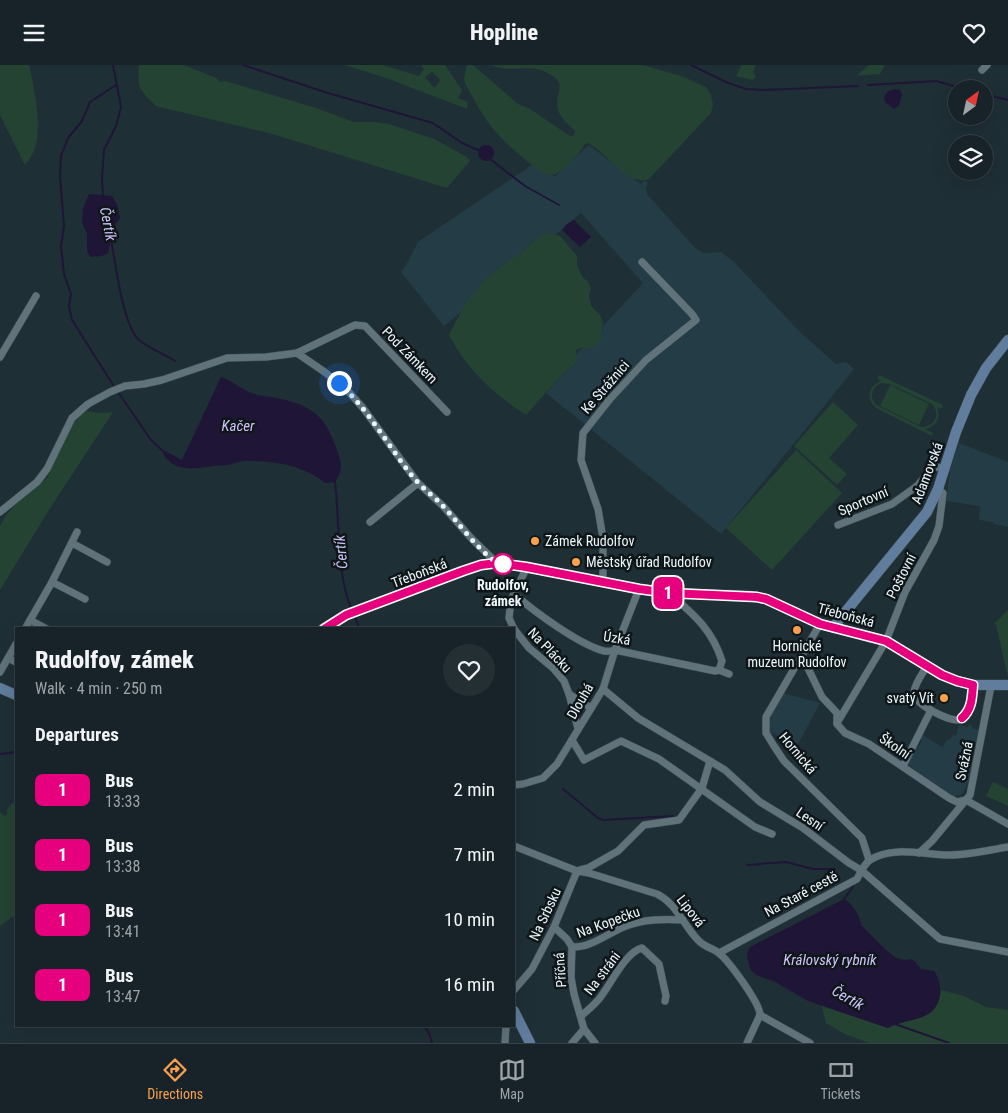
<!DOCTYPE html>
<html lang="en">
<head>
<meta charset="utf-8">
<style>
	:root { --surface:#172328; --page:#242f34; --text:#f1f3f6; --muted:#9ea4a8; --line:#364045; --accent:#f9a04c }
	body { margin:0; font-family:"Roboto Condensed",sans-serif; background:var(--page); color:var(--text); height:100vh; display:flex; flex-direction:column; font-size:19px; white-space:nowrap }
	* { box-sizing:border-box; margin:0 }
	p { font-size:16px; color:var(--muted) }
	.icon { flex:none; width:28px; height:28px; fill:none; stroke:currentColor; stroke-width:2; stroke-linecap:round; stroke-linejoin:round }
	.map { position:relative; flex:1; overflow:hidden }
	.side { position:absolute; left:15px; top:562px; width:500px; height:400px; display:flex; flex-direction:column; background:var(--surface); border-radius:0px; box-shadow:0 5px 20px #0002,0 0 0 1px var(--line) }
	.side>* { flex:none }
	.badge { padding:0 10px; border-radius:8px; font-size:18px; line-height:32px }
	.needle { width:32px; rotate:33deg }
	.controls { position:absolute; left:948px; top:15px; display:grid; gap:10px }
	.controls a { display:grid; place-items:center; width:45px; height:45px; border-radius:50%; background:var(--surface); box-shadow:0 5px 20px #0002,0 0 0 1px var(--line); font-size:25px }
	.you { position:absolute; width:25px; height:25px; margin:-12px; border:4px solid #fff; border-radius:50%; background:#1a73e8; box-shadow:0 0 0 8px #1a73e833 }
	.map>.badge { position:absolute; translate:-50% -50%; box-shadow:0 0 0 2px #fff }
	h2 { padding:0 20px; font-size:19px; line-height:45px }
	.round { display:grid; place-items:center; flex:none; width:52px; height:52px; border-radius:26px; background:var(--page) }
	.head { display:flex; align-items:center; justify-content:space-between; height:85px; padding:0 20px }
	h1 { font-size:24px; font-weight:800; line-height:38px }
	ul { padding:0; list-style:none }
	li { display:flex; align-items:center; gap:15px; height:65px; padding:0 20px }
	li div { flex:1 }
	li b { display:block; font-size:19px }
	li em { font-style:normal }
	li .badge { min-width:55px; font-weight:700; text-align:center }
	header { display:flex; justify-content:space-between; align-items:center; height:65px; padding:0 20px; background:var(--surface); font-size:22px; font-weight:800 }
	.tabs { display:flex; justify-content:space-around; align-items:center; height:70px; border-top:1px solid var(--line); background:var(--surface); font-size:14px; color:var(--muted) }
	.tabs a { display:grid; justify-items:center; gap:2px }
	.tabs .current { color:var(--accent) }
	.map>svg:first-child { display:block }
</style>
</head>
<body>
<header><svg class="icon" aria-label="menu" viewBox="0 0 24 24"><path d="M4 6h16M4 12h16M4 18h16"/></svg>Hopline<svg class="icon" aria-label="heart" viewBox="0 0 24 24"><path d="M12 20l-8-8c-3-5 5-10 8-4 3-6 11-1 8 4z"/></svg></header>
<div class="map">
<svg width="1008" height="978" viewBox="0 0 1008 978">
	<rect width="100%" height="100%" fill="#1f2f36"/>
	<g fill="#243c46">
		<polygon points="589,80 641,119 645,115 648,118 646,123 647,129 696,184 704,188 721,187 734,197 800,267 828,292 836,299 846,297 854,304 721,469 546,328 558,314 577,297 576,290 582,283 590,284 603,265 603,261 643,218 581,148 555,170 548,168 540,170 466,237 461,247 444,261 401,207 405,202 418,177 532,100 544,107 555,111"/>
		<polygon points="959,378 1008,397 1008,462 994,459 993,457 979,455 980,441 946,436 950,405"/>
		<polygon points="783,628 820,638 796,683 773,668 771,669 769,662 772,647"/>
		<polygon points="959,660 968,662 969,660 972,661 972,663 980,665 968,718 962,729 957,731 953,731 908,700 911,692 922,676 920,674 923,670 942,682 948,674 950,675 953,670 956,671"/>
	</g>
	<g fill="#244333" fill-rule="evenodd">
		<path d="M0,0H29C34,22 42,61 35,83C33,89 29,95 25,100L0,50Z"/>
		<path d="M139,0H184L216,13L220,17L225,16L316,43L353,57H374L389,59L434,74L467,92L470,96L447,123L269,68L156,41C140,24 137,25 139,0Z"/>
		<path d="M345,0H382L419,11L424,4L421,0H445L462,25L458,33L468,37L467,44L389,14ZM432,7L439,13L440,16L434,23L425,12Z"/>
		<path d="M467,0H473L518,39L530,44L570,71H574L575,66C569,60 561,54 558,45C553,26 573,18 541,5C524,0 508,8 491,0H643L684,12L707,23L711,30L713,40L711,48L649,114C627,122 607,87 588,78L584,80C580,89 560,111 550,110C542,109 534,101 527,96C500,74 487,60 471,29C469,25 465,19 464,15C464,11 466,4 467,0Z"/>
		<polygon points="742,0 756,0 753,7 756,12 752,15 736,11"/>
		<polygon points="869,0 885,0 880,9 856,11"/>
		<path d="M548,168L560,171L577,191V200L583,213L588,216L591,223L589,231L591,241L600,250L603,257L601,276L590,284L581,283L576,285L577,297L558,314L526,350C496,331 466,304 449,270L466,237L486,213L525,184L540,170Z"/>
		<path d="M879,310L943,340L941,344L937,342C941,353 936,362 925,364L933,368L932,371L878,344C866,336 867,321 881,316L877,313ZM882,318L890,319L932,339C941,349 935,362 921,362L876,340C869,332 871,322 882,318Z"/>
		<polygon points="890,320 929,339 919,360 880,341"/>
		<polygon points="833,337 858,360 829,393 847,409 837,420 794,381"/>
		<polygon points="85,346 100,348 113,347 47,448 0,525 0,461 6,450 17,438 47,413 74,357"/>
		<polygon points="796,385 842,428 772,505 726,463"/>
		<polygon points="1008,545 1008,612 996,560 994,559"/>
		<polygon points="993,717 1008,724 1008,741 986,731"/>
		<polygon points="12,738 16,739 16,849 0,861 0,747 4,751 7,749 7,744"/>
		<path d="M941,925L964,931L986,942L1008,945V978H869L845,969L826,958L822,941L888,963C910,951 937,958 941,925Z"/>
	</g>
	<g fill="#1f1637">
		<polygon points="894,24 900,25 902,29 899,40 894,44 885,37 884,32 888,26"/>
		<circle cx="486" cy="88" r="8"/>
		<polygon points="89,129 112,131 117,139 120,153 114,162 108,188 102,191 90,192 87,185 87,169 82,157 83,143"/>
		<polygon points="574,155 591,172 580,182 562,165 567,159"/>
		<path d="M221,312C233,316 243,326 255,329C262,332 270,331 277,333C313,341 325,350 337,385C342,399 343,405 335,417L325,418C304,401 276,396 249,396C242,395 234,399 227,400C223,401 219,400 215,401C197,403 175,409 163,389L165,386L182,395Z"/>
		<path d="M844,834C851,837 861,852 861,860C869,867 889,890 897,893C912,899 908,887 921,904L934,906C939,913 941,921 940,929C937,958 908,952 888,963L808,936L775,917L756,910L750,904L748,896L747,889L750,882Z"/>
	</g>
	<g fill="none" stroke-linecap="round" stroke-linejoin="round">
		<g stroke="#1f1637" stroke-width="2">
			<polyline points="243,0 328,28 433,58 462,78 478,85"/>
			<polyline points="691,0 728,18 746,24 764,25 858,21"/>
			<polyline points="868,20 936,16 964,24"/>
			<polyline points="984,29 1008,35"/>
			<polyline points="490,94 525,121 559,140"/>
			<polyline points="103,133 102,113 104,85 116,61 121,42 113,0"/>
			<path d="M111,174C115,196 123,260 138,274C148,283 164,289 175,296"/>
			<polyline points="115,323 72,255 69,241 71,229 64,209 61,181 64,161 60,111 61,91 68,73 82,56 90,37 116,20"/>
			<polyline points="118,327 151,375 165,388"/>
			<path d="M335,417C340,457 336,506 351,543"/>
			<polyline points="354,550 360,564"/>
			<polyline points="0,689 16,687"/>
			<polyline points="563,724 598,753 603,755 673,751"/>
			<polyline points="747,800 786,797 813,804 835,804"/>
			<polyline points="844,834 853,822 852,820"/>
			<polyline points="892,958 949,978"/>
			<polyline points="424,961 429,968 432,978"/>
		</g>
		<defs>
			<g id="street">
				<polyline points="982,5 987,0"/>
				<polyline points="297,288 326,308 348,326 363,343 418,418 443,441 472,474 497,498"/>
				<polyline points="0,292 36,231"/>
				<polyline points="0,447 37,417 47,404 72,353 88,339 110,327 125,321 144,319 162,315 227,293 266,292 297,288 355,260 365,261 447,347"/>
				<polyline points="370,457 418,418"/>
				<polyline points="838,460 892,439 917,421 934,402 946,403"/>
				<polyline points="72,478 107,497"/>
				<polyline points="52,517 85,534"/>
				<polyline points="603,517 603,473 598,444 581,395 583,368 610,334 646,295 696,255 692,249 642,197"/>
				<path d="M669,528C693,549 712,564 722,596L719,605"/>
				<path d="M514,529C535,547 578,579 604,586C608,587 611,586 615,585L715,606L719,605L729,609"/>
				<polyline points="30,555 47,564"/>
				<polyline points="820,559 766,652 766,668 774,681 784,696 862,773 869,795"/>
				<polyline points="25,564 52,517 77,467"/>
				<polyline points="514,564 529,583 553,603 564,616 569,629 591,643"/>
				<polyline points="514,564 509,553 511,535 527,502"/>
				<polyline points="802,591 822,632 837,648 837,659 845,668 869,679 949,733 957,737 966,735 1008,759"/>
				<polyline points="8,593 16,597"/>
				<path d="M927,601C923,608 915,618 914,627C913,639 948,656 959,655L969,645L973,620"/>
				<polyline points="0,607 16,579"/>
				<polyline points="603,624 638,653 725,705 760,737 803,763 849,798 861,805 940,874 1008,887"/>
				<polyline points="569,629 578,664"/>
				<polyline points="837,658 886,576 905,527 934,475 939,461 943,428 938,424"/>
				<polyline points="572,675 584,695 621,676 659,694 755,762 772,769"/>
				<polyline points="903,701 931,645"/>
				<polyline points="514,720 523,719 543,713 557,699 603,624 615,585 639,524"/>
				<path d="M514,781L577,806L589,808L657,829C677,839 683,860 698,875C705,883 714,883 720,889C730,898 760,938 760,950"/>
				<polyline points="919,788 932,776 970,730 991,621"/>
				<polyline points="580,805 588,803 618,786 644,760 679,755 702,723 710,696"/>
				<polyline points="554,862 567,874 572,882 571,912 574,929 584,964 595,978"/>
				<path d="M572,882C591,883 608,868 626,861C645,854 663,854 683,855"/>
				<path d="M719,888L857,814C860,808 864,799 870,795C893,780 925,790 950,790C969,790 989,785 1008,782"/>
				<polyline points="514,925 532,904 554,862 577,806"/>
				<polyline points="760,950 810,978"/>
				<path d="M581,951C587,946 594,940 599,934C610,921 625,887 642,883L659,899L666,931L665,936"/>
				<polyline points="505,978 506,961"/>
				<polyline points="572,978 584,964"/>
				<polyline points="747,978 760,950"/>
			</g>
			<g id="secondary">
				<polyline points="834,563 838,556 927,447 938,424 956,367 971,330 986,303 1008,275"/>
				<polyline points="323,564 346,550 463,506 481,500 497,498 527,502 639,524 669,528 749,531 766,534 820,559 886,576 942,610 957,616 973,620 1008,620"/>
				<polyline points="0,623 16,630"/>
				<polyline points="514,946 530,978"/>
			</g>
		</defs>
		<use href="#street" stroke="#3f4d53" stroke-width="8"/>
		<use href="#secondary" stroke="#3f4d53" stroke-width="11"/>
		<use href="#street" stroke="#60727a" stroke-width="7"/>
		<use href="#secondary" stroke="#607d9e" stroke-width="10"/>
	</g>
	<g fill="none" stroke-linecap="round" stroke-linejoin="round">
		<defs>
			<path id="line" d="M324,564L346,550L463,506L481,500L497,498L526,502L639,524L669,528L757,532L766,534L820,559L886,576L942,610L957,616L973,620C972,633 972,644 962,653"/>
		</defs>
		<use href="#line" stroke="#fff" stroke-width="11"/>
		<use href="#line" stroke="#e6007e" stroke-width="8"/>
		<path stroke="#ecf7fb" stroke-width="5" stroke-dasharray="0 9" d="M339,318C369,345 388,381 413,412C422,423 434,431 443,441C456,454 487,498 503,499"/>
	</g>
	<g fill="#f9a04c" stroke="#0f1619" stroke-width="2">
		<circle cx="535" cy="476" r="5"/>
		<circle cx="576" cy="497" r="5"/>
		<circle cx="797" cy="565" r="5"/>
		<circle cx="944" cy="633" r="5"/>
	</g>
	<circle fill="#fff" stroke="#e6007e" stroke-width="2.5" cx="503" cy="499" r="10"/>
	<g text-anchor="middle" stroke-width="5" stroke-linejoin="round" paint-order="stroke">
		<g font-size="14" fill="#ecf7fb" stroke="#0f1619">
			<text transform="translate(410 290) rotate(46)" y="5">Pod Zámkem</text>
			<text transform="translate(605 322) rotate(-49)" y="5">Ke Strážnici</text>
			<text transform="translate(927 408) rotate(-69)" y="5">Adamovská</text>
			<text transform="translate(863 436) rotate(-23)" y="5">Sportovní</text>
			<text transform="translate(419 508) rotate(-21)" y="5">Třeboňská</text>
			<text transform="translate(901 511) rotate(-63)" y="5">Poštovní</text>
			<text transform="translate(846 550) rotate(15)" y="5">Třeboňská</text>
			<text transform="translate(617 573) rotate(9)" y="5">Úzká</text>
			<text transform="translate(550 585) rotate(46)" y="5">Na Plácku</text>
			<text transform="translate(580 636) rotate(-60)" y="5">Dlouhá</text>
			<text transform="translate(895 681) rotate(34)" y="5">Školní</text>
			<text transform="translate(798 688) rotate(50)" y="5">Hornická</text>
			<text transform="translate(964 696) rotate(-78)" y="5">Svážná</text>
			<text transform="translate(810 754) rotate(34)" y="5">Lesní</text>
			<text transform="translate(801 829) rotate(-28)" y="5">Na Staré cestě</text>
			<text transform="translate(691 846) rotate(52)" y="5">Lipová</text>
			<text transform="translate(545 849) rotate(-65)" y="5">Na Srbsku</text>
			<text transform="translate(608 857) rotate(-20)" y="5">Na Kopečku</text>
			<text transform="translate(560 905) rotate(-94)" y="5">Příčná</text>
			<text transform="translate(602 908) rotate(-53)" y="5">Na stráni</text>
		</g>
		<g font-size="14" fill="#ecf7fb" stroke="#0f1619" text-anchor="start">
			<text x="545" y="481">Zámek Rudolfov</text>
			<text x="586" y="502">Městský úřad Rudolfov</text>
			<text x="797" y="586" text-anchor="middle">Hornické<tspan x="797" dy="16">muzeum Rudolfov</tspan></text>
			<text x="934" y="638" text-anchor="end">svatý Vít</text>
		</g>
		<g font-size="14" font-weight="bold" fill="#ecf7fb" stroke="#0f1619">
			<text x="503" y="525">Rudolfov,<tspan x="503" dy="16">zámek</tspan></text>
		</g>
		<g font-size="15" font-style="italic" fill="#cec4f9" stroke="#0f1619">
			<text transform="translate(108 159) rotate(79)" y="5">Čertík</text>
			<text x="238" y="366">Kačer</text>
			<text transform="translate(341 487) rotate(-95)" y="5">Čertík</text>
			<text x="830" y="900">Královský rybník</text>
			<text transform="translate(848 933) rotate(30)" y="5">Čertík</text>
		</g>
	</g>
</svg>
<div class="controls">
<a><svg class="needle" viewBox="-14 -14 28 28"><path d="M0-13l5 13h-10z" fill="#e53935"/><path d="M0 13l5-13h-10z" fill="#9ea4a8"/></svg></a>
<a><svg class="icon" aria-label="layers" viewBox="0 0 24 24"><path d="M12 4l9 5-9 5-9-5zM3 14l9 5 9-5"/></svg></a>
</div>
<div class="you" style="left:339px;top:318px"></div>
<b class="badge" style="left:668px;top:528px;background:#e6007e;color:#fff">1</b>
<section class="side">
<div class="head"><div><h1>Rudolfov, zámek</h1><p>Walk · 4 min · 250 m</p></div><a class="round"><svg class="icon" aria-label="heart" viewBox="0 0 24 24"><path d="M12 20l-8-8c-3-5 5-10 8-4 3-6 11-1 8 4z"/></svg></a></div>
<h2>Departures</h2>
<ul>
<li><span class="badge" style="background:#e6007e;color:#fff">1</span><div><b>Bus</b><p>13:33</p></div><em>2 min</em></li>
<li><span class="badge" style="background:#e6007e;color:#fff">1</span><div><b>Bus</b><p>13:38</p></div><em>7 min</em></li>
<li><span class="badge" style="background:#e6007e;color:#fff">1</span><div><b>Bus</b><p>13:41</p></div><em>10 min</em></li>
<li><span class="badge" style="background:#e6007e;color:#fff">1</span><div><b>Bus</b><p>13:47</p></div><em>16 min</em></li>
</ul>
</section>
</div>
<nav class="tabs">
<a class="current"><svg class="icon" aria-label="directions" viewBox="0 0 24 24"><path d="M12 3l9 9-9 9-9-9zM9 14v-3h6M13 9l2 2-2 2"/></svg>Directions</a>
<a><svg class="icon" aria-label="map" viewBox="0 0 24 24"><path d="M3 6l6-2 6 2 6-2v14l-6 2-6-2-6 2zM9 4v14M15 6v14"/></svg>Map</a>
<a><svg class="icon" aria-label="tickets" viewBox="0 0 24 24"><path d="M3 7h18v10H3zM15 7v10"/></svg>Tickets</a>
</nav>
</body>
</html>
